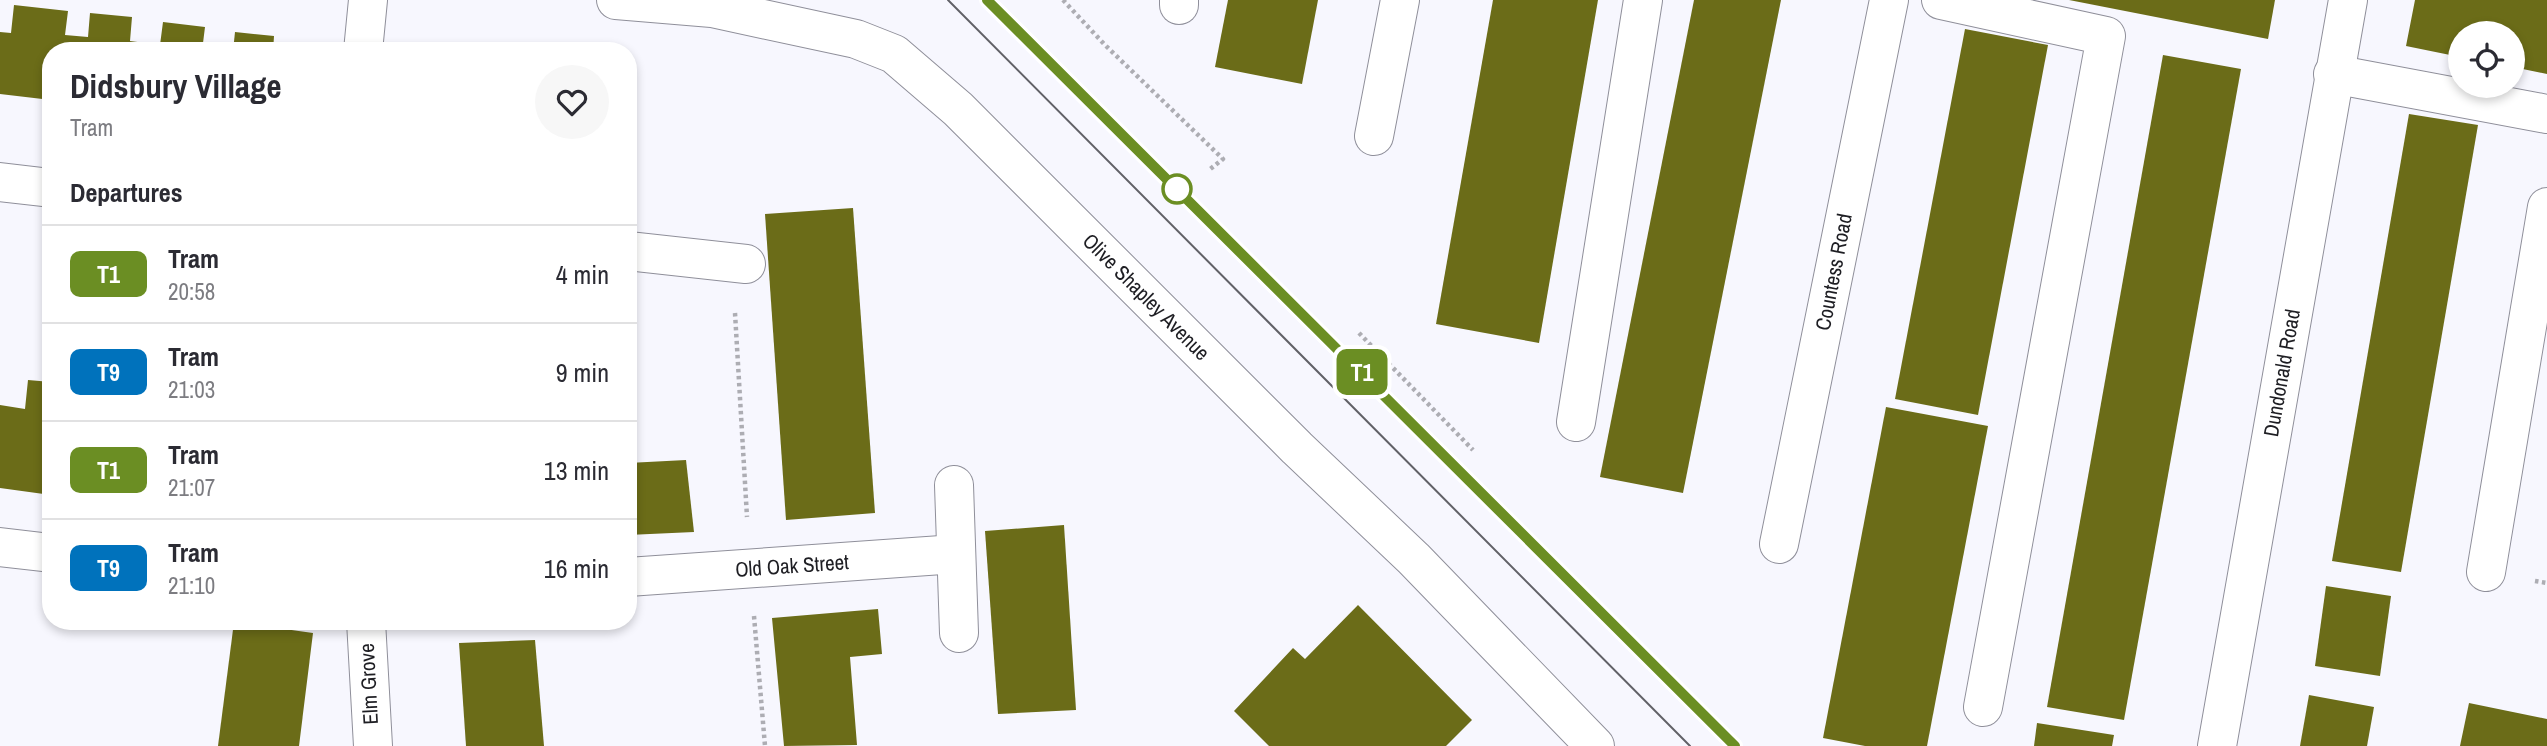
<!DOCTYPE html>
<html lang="en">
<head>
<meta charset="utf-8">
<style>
	:root { --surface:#fff; --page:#f7f7f7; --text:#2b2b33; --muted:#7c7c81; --line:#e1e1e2 }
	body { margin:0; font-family:"Archivo Narrow",sans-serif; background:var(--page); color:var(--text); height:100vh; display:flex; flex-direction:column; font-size:26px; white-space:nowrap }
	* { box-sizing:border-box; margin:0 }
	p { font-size:23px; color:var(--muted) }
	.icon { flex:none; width:38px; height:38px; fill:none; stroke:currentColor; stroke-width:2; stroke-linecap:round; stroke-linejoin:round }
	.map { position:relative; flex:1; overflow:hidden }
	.drawer { position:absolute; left:42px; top:42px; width:595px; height:588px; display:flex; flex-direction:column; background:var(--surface); border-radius:28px; box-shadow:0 4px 10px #0003 }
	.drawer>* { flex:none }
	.badge { padding:0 14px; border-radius:10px; font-size:24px; line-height:46px }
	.buttons { position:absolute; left:2448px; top:21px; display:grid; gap:14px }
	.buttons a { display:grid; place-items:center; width:77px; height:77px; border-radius:50%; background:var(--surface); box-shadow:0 4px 10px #0003; font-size:35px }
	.map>.badge { position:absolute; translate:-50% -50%; box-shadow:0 0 0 4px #fff }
	h2 { padding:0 28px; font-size:26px; line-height:63px }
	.round { display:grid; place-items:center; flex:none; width:74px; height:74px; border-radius:37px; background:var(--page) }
	.summary { display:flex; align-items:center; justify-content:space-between; height:119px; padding:0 28px }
	h1 { font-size:33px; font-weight:800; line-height:52px }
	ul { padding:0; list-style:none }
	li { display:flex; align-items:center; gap:21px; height:98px; padding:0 28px; border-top:2px solid var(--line) }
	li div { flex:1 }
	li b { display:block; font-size:26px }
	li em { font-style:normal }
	li .badge { min-width:77px; font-weight:700; text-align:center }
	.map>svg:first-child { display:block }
</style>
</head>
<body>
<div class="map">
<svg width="2547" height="746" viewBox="0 0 2547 746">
	<rect width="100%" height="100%" fill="#f7f7fe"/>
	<g fill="#6b6c18">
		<polygon points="1228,0 1318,0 1302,84 1215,67"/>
		<polygon points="1493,0 1598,0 1539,343 1436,324"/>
		<polygon points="1694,0 1781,0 1683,493 1600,477"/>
		<polygon points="2069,0 2275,0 2268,39"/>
		<polygon points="2415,0 2547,0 2547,74 2513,67 2513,33 2460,33 2460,57 2406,46"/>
		<polygon points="14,5 68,11 65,35 88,37 90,13 132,17 130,41 160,45 163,22 205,27 202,51 51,51 51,100 0,94 0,32 11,33"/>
		<polygon points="1965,29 2048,45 1978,415 1895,399"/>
		<polygon points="235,32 274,36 273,51 233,51"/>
		<polygon points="304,42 328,45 327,51 303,51"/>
		<polygon points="2163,55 2241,69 2124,720 2047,707"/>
		<polygon points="2409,114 2478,125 2401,572 2332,561"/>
		<polygon points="853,208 875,513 786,520 765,214"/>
		<polygon points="28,380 51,382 51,495 0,488 0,405 25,409"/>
		<polygon points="1886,407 1988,426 1927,746 1865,746 1823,738"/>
		<polygon points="686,460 694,532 628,535 628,463"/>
		<polygon points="1064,525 1076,710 998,714 985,531"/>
		<polygon points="2326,586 2391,596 2380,676 2315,666"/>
		<polygon points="1358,605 1472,720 1446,746 1269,746 1234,711 1293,648 1305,659"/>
		<polygon points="878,609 882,654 850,657 857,745 784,746 772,618"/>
		<polygon points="234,622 313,633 299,746 218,746"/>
		<polygon points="535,640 544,746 466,746 459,643"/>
		<polygon points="2309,695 2374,707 2367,746 2300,746"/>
		<polygon points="2469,703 2547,719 2547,746 2460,746"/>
		<polygon points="2037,723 2114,735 2112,746 2034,746"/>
	</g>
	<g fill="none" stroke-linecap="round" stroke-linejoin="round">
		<defs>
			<g id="minor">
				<polyline points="616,0 712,8 856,39 894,54 958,109 1297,448 1414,559 1595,746"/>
				<polyline points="1941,0 2106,36 1983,707"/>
				<polyline points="1179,5 1179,0"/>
				<polyline points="363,51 368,0"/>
				<polyline points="2333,74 2547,114"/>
				<polyline points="1374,136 1400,0"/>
				<polyline points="0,182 51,188"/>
				<polyline points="628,251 746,264"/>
				<polyline points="1576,422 1643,0"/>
				<polyline points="954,485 959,633"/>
				<polyline points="1779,544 1889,0"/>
				<polyline points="0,547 51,553"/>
				<polyline points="2486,572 2547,207"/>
				<polyline points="628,577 956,554"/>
				<polyline points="366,621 373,746"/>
				<polyline points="2217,746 2348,0"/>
			</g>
		</defs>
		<use href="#minor" stroke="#8f8f9a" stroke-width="40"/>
		<g stroke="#adadb3" stroke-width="4.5" stroke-dasharray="3.5 3.5" stroke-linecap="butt">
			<polyline points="1063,0 1105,45 1223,159 1209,170"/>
			<polyline points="735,313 747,517"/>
			<polyline points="1359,333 1473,450"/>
			<polyline points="2535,581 2547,583"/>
			<polyline points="754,616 765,746"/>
		</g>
		<use href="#minor" stroke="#fff" stroke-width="38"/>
		<g stroke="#616167" stroke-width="2">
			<polyline points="948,0 1690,746"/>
			<polyline points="987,0 1735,746"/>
		</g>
	</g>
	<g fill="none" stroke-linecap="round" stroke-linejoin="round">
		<defs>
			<polyline id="line" points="987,0 1735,746"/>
		</defs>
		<use href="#line" stroke="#fff" stroke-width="16"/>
		<use href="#line" stroke="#6b8e23" stroke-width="10"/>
	</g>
	<circle fill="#fff" stroke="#6b8e23" stroke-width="3.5" cx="1177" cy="189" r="14"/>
	<g text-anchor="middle" stroke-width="7" stroke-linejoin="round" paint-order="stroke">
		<g font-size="21" fill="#1e1e23" stroke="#fff">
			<text transform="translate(1834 272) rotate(-79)" y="7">Countess Road</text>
			<text transform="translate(1146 297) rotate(45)" y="7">Olive Shapley Avenue</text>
			<text transform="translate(2282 373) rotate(-80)" y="7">Dundonald Road</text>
			<text transform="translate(792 566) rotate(-4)" y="7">Old Oak Street</text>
			<text transform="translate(369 684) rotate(-93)" y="7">Elm Grove</text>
		</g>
	</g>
</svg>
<div class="buttons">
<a><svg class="icon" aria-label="locate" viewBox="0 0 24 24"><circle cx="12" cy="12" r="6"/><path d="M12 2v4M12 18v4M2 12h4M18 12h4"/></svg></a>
</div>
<b class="badge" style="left:1362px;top:372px;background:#6b8e23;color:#fff">T1</b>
<section class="drawer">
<div class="summary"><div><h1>Didsbury Village</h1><p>Tram</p></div><a class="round"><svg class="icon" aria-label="heart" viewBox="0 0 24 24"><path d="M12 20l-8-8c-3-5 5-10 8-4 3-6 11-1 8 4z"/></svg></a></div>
<h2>Departures</h2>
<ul>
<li><span class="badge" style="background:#6b8e23;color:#fff">T1</span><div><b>Tram</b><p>20:58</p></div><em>4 min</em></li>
<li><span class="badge" style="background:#0072bc;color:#fff">T9</span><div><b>Tram</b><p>21:03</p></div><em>9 min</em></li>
<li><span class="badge" style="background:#6b8e23;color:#fff">T1</span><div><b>Tram</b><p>21:07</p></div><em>13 min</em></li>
<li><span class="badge" style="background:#0072bc;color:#fff">T9</span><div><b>Tram</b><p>21:10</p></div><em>16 min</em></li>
</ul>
</section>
</div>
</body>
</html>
